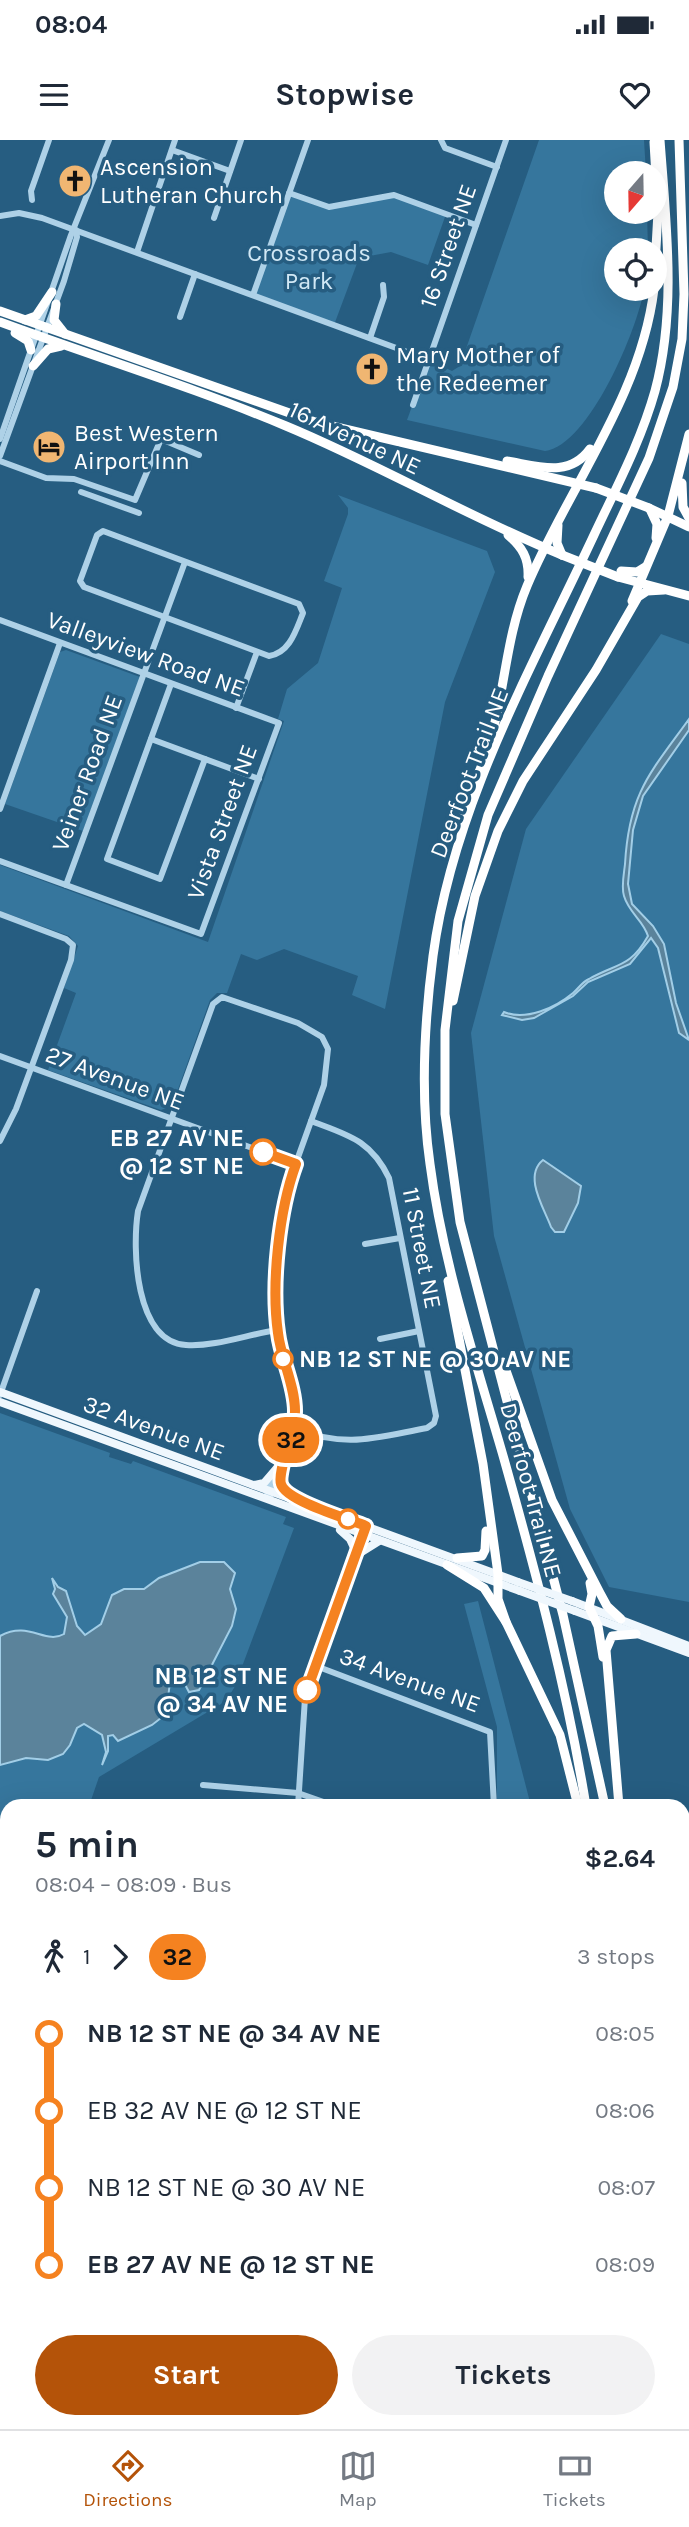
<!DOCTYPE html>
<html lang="en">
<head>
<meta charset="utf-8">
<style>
	:root { --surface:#fff; --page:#f2f2f3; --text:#1f2937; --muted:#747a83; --line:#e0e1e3; --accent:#b45309 }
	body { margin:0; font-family:Karla,sans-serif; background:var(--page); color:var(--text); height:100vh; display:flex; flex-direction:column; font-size:26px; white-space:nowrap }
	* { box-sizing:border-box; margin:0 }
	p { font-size:23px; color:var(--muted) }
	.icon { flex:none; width:38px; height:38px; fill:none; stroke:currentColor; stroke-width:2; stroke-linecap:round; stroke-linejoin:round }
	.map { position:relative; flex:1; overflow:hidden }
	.details { position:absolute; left:0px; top:1659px; width:690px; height:630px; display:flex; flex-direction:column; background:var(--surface); border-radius:21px 21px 0 0; box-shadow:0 7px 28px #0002 }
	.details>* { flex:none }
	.badge { padding:0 14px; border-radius:23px; font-size:24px; line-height:46px }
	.needle { width:46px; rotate:200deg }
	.fabs { position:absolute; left:604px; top:21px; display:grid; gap:14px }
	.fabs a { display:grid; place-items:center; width:63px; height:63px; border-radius:50%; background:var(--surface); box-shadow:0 7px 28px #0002; font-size:35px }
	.map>.badge { position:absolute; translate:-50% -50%; box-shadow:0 0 0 4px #fff }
	.legs { display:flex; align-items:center; gap:10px; height:77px; padding:0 35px; font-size:23px }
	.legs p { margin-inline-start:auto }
	.head { display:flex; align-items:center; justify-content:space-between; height:119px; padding:0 35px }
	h1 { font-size:38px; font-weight:700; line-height:52px }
	.primary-button { display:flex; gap:14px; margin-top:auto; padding:14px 35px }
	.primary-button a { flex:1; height:80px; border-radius:42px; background:var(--accent); color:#fff; font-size:28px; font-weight:700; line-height:80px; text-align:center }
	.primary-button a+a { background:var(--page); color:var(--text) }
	ul { padding:0 35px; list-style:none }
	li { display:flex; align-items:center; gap:24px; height:77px; font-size:26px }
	li i { display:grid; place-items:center; width:10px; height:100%; margin:0 9px; background:currentColor }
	li i::after { content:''; width:18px; height:18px; margin:-9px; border:5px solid; border-radius:50%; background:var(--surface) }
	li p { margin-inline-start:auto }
	li:first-child i { background:linear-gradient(#0000 50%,currentColor 0) }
	li:last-child i { background:linear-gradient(currentColor 50%,#0000 0) }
	.status { display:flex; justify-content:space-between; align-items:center; height:49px; padding:0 35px; background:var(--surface); direction:ltr }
	.status svg { height:19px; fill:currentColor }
	header { display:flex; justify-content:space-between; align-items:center; height:91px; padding:0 35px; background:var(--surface); font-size:32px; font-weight:700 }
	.dock { display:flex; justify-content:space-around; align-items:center; height:98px; border-top:2px solid var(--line); background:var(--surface); font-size:19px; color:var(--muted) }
	.dock a { display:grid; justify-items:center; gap:4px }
	.dock .current { color:var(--accent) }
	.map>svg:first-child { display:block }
</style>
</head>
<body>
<div class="status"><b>08:04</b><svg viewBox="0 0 49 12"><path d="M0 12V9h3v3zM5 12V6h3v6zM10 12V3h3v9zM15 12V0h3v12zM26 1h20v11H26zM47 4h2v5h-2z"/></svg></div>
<header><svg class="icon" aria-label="menu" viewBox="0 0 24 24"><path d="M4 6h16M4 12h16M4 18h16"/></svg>Stopwise<svg class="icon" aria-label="heart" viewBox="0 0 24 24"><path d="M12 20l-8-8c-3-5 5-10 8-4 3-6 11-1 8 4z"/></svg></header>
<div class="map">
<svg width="689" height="2289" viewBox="0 0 689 2289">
	<rect width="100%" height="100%" fill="#265d81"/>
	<g fill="#36769d">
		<path d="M539,0H644L646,33H616V72H647L648,110H616V149H644C638,188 589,306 545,311L407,280L429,220L452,231L460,226Z"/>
		<polygon points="289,53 329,67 389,55 446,74 428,125 391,112 359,118 334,185 254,155"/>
		<polygon points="338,355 487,411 495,432 445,562 385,869 352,855 358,836 284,809 257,820 241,814 227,853 217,853 210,860 172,966 161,970 48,930 76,853 64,848 78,806 69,796 0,771 0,725 208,802 284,581 278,579 287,549 318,523 342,448 324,441 348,374 348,368"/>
		<polygon points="661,494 689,504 689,1462 609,1447 570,1369 494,1096 471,893 526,689"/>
		<polygon points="66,510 140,537 83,691 5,664 60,512"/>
		<polygon points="0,1273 110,1313 109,1317 131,1324 133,1321 286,1377 283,1384 294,1388 234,1548 226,1561 99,1637 89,1666 7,1666 7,2006 0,2016"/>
		<polygon points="478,1461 531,1666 497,1666 497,1587 464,1464"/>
	</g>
	<g fill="#5b839b" stroke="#a2cee7" stroke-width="2">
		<path d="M689,579V590L643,656L633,690L628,744L632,764L653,786L664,804L676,863L689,900L679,893L658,808L651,798L630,824L588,842L573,856L534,878L522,880L502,875L504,872C526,881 555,868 573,853C579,848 582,842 589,839C617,823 630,828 648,796C643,780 629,773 624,756C621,747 624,734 625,724C629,653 650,633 689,579Z"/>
		<path d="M543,1020L581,1046L578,1063L564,1092H555L551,1087C544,1068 523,1036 543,1020Z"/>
		<path d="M200,1422H224L235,1433L230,1449L236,1469L232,1486L199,1550L189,1552L182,1539L170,1542L166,1574L152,1585L118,1601L113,1595L108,1596V1611L102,1625L106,1612L102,1595L84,1584L77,1588L70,1605L63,1614L48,1620L26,1618L0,1625V1496C29,1480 45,1505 64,1494L67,1477L53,1454L55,1449L52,1438L58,1447L66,1451L77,1486L85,1495L101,1484L112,1455L124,1449H144L159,1438Z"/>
	</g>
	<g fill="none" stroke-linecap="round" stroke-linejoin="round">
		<g stroke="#aed1e7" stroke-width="6">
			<polyline points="441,0 445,8 497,27"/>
			<polyline points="172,10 230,31"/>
			<polyline points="289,53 329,67 394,55 476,85"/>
			<polyline points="32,60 31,51 49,0"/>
			<polyline points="0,76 19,73 42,78 429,220"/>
			<polyline points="214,78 241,0"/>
			<polyline points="137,112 175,0"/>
			<polyline points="253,155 308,0"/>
			<polyline points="180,177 195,134"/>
			<polyline points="370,198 384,157 383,145"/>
			<polyline points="413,265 506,0"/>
			<polyline points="0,299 71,95 109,0"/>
			<polyline points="0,316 64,141 77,97 76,90"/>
			<polyline points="0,321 46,338 74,339 135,360 161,299 199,315"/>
			<polyline points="81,352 139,373"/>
			<path d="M103,391L299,464L303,473C296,490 290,513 269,516L84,447L80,441L97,395Z"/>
			<polyline points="0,480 279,583 201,794 0,721"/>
			<polyline points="171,544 107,719 160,739 205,619"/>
			<polyline points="236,568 257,512"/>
			<polyline points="151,599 259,639"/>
			<polyline points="0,669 60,503"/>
			<polyline points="66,745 185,422"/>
			<polyline points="0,774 66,799 73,805 71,820 16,969 0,1001"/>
			<polyline points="0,916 296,1024"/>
			<polyline points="365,1104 400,1098"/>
			<polyline points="380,1199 419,1191"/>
			<polyline points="0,1255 37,1151"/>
			<path d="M294,1289C348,1308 373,1298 427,1288L434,1283L436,1276L389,1038C371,1000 348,995 311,981"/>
			<path d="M267,1355C273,1321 294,1306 295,1268L277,1190L282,1075L287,1048L324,945L328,909L322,897L298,883L222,857L213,864L138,1071C132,1109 135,1202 186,1205C215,1207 249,1194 277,1190"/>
			<polyline points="271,1355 287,1311"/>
			<polyline points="316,1526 490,1592 494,1666"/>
			<polyline points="203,1645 298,1653 335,1666"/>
			<polyline points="298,1666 305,1558 364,1391"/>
			<polyline points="0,2142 7,2145"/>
			<polyline points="0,2225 7,2205"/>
			<polyline points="385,2282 405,2289"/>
			<polyline points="98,2289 101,2282"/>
			<polyline points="216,2289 219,2282"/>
			<polyline points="373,2289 375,2282"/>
			<polyline points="448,2289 450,2282"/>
			<polyline points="622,2289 622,2282"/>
		</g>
		<g stroke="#eff7fd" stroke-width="8">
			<polyline points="0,1252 518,1442"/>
			<polyline points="0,1262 520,1451"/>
			<polyline points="280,1334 283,1348 293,1355"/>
			<polyline points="254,1345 264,1343 276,1329"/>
			<polyline points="340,1390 350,1399 356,1412"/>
			<polyline points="355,1416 379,1401"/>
			<polyline points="572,1461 689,1506"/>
			<polyline points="575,1471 689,1513"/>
		</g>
		<g stroke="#fff" stroke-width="9">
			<polyline points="654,2 658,72 654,144"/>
			<polyline points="56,164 54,180 65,194"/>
			<polyline points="0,171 315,282 596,348"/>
			<polyline points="25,180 36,176 52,152"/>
			<path d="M0,182C95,217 193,247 286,286C380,325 468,377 562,415"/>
			<polyline points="15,193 28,201 31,210"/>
			<polyline points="33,226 48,209 61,206"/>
			<path d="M507,321C538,326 569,338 590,309"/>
			<polyline points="682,343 683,367 689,378"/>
			<polyline points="649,368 689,387"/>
			<polyline points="650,369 657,384 656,398"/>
			<polyline points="558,385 557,403 562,415"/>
			<path d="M508,395C522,407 529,418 528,437"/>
			<polyline points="621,431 637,432 645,427"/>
			<polyline points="618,437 689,456"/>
			<polyline points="632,461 668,376 689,294"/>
			<path d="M464,672C471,648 483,626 490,602C505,550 506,496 527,446C568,348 641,257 654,149"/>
			<polyline points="453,861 475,756 498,691 523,641 596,530 638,457 647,451 664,450"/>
			<polyline points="448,1141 483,1324 498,1434 498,1459 506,1482"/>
			<polyline points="503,1222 552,1360 600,1453 607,1466 621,1479"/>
			<polyline points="457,1418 482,1416 485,1410 486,1391"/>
			<polyline points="447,1425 484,1448 506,1482 560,1595 578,1666"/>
			<polyline points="590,1443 592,1454 589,1467 598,1486 603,1517"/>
			<path d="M586,1666C567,1549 536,1433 504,1319C476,1222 443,1124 430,1024C420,955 424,885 433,816C453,666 531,530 594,395C616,348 641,301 655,251C677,169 666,83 660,0"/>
			<polyline points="605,1666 563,1475 460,1082 445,974 445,890 458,781 488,675 548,536 649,318 673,247 682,199 684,154 679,0"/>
			<polyline points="619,1666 606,1510 612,1496 636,1494"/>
			<polyline points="487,2289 489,2282"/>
			<polyline points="500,2289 502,2282"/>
			<polyline points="518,2289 520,2282"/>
			<polyline points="531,2289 533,2282"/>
		</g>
		<polyline stroke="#fff" stroke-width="2" stroke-dasharray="12 5" stroke-linecap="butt" points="685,2252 686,2094 689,2076"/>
		<g stroke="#eff7fd" stroke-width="8">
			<polyline points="518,1442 572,1461"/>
			<polyline points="520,1451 575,1471"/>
		</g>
		<g stroke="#fff" stroke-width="9">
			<polyline points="596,348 649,368"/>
			<polyline points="562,415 618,437"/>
		</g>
	</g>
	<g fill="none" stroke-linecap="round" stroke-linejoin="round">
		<defs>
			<path id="line-1" d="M263,1012L296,1024C279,1070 271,1144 278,1193C281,1219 295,1245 295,1271C295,1290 277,1332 281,1344C286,1361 349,1379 366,1386L307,1550"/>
		</defs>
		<use href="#line-1" stroke="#fff" stroke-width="16"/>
		<use href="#line-1" stroke="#f58220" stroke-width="10"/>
	</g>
	<defs>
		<symbol id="church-disc" viewBox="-11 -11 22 22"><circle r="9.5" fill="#f0b672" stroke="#265d81"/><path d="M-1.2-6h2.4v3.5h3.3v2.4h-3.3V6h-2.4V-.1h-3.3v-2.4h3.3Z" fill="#111"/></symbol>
		<symbol id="hotel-disc" viewBox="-11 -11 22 22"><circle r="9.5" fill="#f0b672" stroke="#265d81"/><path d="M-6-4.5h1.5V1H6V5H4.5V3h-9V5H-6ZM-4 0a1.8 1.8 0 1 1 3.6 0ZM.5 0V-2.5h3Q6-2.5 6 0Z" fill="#111"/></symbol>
	</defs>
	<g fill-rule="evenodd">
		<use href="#church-disc" x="56" y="22" width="38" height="38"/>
		<use href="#church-disc" x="353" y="210" width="38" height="38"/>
		<use href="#hotel-disc" x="30" y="288" width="38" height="38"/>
	</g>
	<g fill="#fff" stroke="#f58220" stroke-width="3.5">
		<circle cx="263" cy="1012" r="12"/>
		<circle cx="283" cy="1219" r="9"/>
		<circle cx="348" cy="1379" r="9"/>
		<circle cx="307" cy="1550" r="12"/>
	</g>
	<g text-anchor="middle" stroke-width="7" stroke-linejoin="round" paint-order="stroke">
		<g font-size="24" fill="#fff" stroke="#265d81" text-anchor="start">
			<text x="100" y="35">Ascension<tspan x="100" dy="28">Lutheran Church</tspan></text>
			<text x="396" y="223">Mary Mother of<tspan x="396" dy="28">the Redeemer</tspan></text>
			<text x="74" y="301">Best Western<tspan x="74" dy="28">Airport Inn</tspan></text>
		</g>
		<g font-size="24" fill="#fff" stroke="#265d81">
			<text transform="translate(448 106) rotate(-71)" y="8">16 Street NE</text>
			<text transform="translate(355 298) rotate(25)" y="8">16 Avenue NE</text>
			<text transform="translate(146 514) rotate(20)" y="8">Valleyview Road NE</text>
			<text transform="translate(87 633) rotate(-70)" y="8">Veiner Road NE</text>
			<text transform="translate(469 633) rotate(-69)" y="8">Deerfoot Trail NE</text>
			<text transform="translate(222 682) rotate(-70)" y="8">Vista Street NE</text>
			<text transform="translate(115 938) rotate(20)" y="8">27 Avenue NE</text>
			<text transform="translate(422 1108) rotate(79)" y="8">11 Street NE</text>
			<text transform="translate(154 1288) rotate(20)" y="8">32 Avenue NE</text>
			<text transform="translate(531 1350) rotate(75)" y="8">Deerfoot Trail NE</text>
			<text transform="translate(410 1540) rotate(20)" y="8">34 Avenue NE</text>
		</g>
		<g font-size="24" fill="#d1e8f5" stroke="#265d81">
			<text x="309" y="121">Crossroads<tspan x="309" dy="28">Park</tspan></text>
		</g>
		<g font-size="24" font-weight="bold" fill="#fff" stroke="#265d81" text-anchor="end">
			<text x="244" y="1006">EB 27 AV NE<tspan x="244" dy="28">@ 12 ST NE</tspan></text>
			<text x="299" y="1227" text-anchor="start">NB 12 ST NE @ 30 AV NE</text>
			<text x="288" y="1544">NB 12 ST NE<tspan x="288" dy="28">@ 34 AV NE</tspan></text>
		</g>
	</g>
</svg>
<div class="fabs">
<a><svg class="needle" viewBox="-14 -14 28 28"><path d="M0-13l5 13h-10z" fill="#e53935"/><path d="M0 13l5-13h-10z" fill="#747a83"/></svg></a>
<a><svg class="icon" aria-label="locate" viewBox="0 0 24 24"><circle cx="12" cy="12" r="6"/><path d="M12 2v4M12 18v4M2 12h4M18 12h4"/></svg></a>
</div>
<b class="badge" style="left:291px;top:1300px;background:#f58220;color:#111">32</b>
<section class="details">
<div class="head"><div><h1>5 min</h1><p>08:04 – 08:09 · Bus</p></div><b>$2.64</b></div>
<div class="legs"><svg class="icon" aria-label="walk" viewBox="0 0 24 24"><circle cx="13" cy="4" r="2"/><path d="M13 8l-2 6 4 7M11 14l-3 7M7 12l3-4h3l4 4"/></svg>1<svg class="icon" aria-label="forward" viewBox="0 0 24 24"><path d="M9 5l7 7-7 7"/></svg><b class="badge" style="background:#f58220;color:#111">32</b><p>3 stops</p></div>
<ul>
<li><i style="color:#f58220"></i><b>NB 12 ST NE @ 34 AV NE</b><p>08:05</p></li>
<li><i style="color:#f58220"></i><span>EB 32 AV NE @ 12 ST NE</span><p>08:06</p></li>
<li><i style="color:#f58220"></i><span>NB 12 ST NE @ 30 AV NE</span><p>08:07</p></li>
<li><i style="color:#f58220"></i><b>EB 27 AV NE @ 12 ST NE</b><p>08:09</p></li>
</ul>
<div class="primary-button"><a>Start</a><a>Tickets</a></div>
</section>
</div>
<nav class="dock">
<a class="current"><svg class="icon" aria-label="directions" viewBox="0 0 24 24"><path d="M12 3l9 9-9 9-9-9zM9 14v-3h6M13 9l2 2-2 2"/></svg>Directions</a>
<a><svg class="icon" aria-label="map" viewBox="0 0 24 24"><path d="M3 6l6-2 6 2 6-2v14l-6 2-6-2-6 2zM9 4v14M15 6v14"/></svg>Map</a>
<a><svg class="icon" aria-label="tickets" viewBox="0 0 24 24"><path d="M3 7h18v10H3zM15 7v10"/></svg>Tickets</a>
</nav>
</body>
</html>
